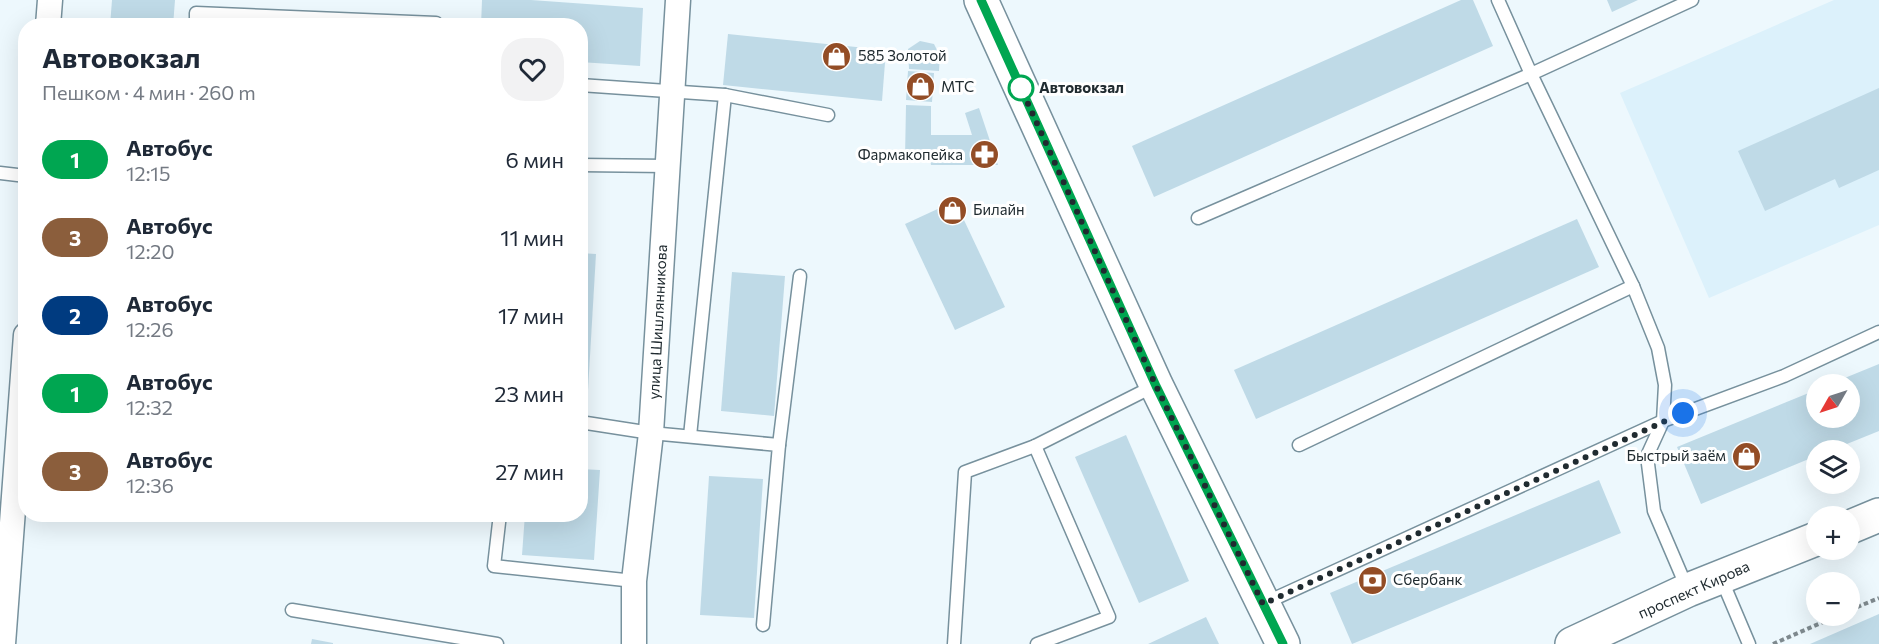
<!DOCTYPE html>
<html lang="ru">
<head>
<meta charset="utf-8">
<style>
	:root { --surface:#fff; --page:#f2f2f3; --text:#1f2937; --muted:#747a83 }
	body { margin:0; font-family:Commissioner,sans-serif; background:var(--page); color:var(--text); height:100vh; display:flex; flex-direction:column; font-size:22px; white-space:nowrap }
	* { box-sizing:border-box; margin:0 }
	p { font-size:20px; color:var(--muted) }
	.icon { flex:none; width:33px; height:33px; fill:none; stroke:currentColor; stroke-width:2; stroke-linecap:round; stroke-linejoin:round }
	.map { position:relative; flex:1; overflow:hidden }
	.sheet { position:absolute; left:18px; top:18px; width:570px; height:504px; display:flex; flex-direction:column; background:var(--surface); border-radius:24px; box-shadow:0 6px 24px #0002 }
	.sheet>* { flex:none }
	.badge { padding:0 12px; border-radius:20px; font-size:21px; line-height:39px }
	.needle { width:39px; rotate:231deg }
	.tools { position:absolute; left:1806px; top:374px; display:grid; gap:12px }
	.tools a { display:grid; place-items:center; width:54px; height:54px; border-radius:50%; background:var(--surface); box-shadow:0 6px 24px #0002; font-size:30px }
	.you { position:absolute; width:30px; height:30px; margin:-15px; border:4px solid #fff; border-radius:50%; background:#1a73e8; box-shadow:0 0 0 9px #1a73e833 }
	.map>.badge { position:absolute; translate:-50% -50%; box-shadow:0 0 0 3px #fff }
	.round { display:grid; place-items:center; flex:none; width:63px; height:63px; border-radius:24px; background:var(--page) }
	.head { display:flex; align-items:center; justify-content:space-between; height:102px; padding:0 24px }
	h1 { font-size:28px; font-weight:700; line-height:45px }
	ul { padding:0; list-style:none }
	li { display:flex; align-items:center; gap:18px; height:78px; padding:0 24px }
	li div { flex:1 }
	li b { display:block; font-size:22px }
	li em { font-style:normal }
	li .badge { min-width:66px; font-weight:700; text-align:center }
	.map>svg:first-child { display:block }
</style>
</head>
<body>
<div class="map">
<svg width="1879" height="644" viewBox="0 0 1879 644">
	<rect width="100%" height="100%" fill="#edf8fd"/>
	<polygon fill="#dcf1fb" points="1834,0 1879,0 1879,225 1709,298 1620,93"/>
	<g fill="#bfdae7">
		<polygon points="112,0 175,0 173,26 110,26"/>
		<polygon points="482,0 531,0 643,8 640,66 580,62 580,26 481,26"/>
		<polygon points="1461,0 1473,0 1493,46 1154,197 1132,146"/>
		<polygon points="1607,0 1638,0 1612,12"/>
		<polygon points="728,34 886,50 882,101 723,85"/>
		<polygon points="920,41 934,44 940,56 939,71 909,69 908,49"/>
		<polygon points="908,71 934,73 932,102 906,100"/>
		<polygon points="1879,88 1879,170 1839,188 1835,179 1765,211 1738,151"/>
		<polygon points="906,105 931,106 931,135 972,135 965,113 979,108 998,165 931,165 930,159 905,158"/>
		<polygon points="955,201 1005,307 955,330 905,224"/>
		<polygon points="1577,219 1599,267 1256,419 1234,370"/>
		<polygon points="580,253 596,254 588,390 580,390"/>
		<polygon points="732,272 785,276 774,416 721,411"/>
		<polygon points="1879,364 1879,431 1832,450 1816,450 1816,456 1701,504 1677,447 1816,390 1816,417 1850,417 1850,384 1830,384"/>
		<polygon points="1126,435 1189,581 1139,603 1075,457"/>
		<polygon points="580,469 600,470 594,560 522,555 525,514 580,514"/>
		<polygon points="709,476 763,479 754,618 700,615"/>
		<polygon points="1599,480 1621,533 1352,644 1330,593"/>
		<polygon points="1879,614 1879,644 1810,644"/>
		<polygon points="1206,617 1219,644 1148,644"/>
		<polygon points="312,639 333,643 333,644 311,644"/>
	</g>
	<g fill="none" stroke-linecap="round" stroke-linejoin="round">
		<defs>
			<g id="lane">
				<polyline points="1498,0 1531,74 1633,286 1658,348 1665,385 1663,421 1647,456 1654,511 1687,588"/>
				<polyline points="196,26 196,13 436,23 437,26"/>
				<polyline points="580,85 725,95 828,115"/>
				<polyline points="580,165 667,166"/>
				<polyline points="0,173 26,176"/>
				<polyline points="1198,218 1531,74 1692,0"/>
				<polyline points="580,422 651,433 779,445 763,625"/>
				<polyline points="690,436 725,95"/>
				<polyline points="779,445 800,276"/>
				<polyline points="1299,445 1633,286"/>
				<polyline points="1035,446 1109,617 1037,644"/>
				<polyline points="500,514 494,566 634,581"/>
				<polyline points="1721,578 1749,644"/>
				<polyline points="1265,603 1663,421 1784,376 1879,332"/>
				<polyline points="292,610 497,644"/>
				<polyline points="954,644 965,472 1035,446 1154,386"/>
			</g>
			<g id="street">
				<polyline points="48,26 50,0"/>
				<polyline points="3,644 26,335"/>
				<polyline points="634,644 634,581 651,433 678,0"/>
			</g>
			<g id="primary">
				<polyline points="981,0 1156,385 1283,644"/>
				<polyline points="1850,527 1879,515"/>
				<polyline points="1572,644 1688,590 1816,539"/>
			</g>
		</defs>
		<use href="#lane" stroke="#77919d" stroke-width="15"/>
		<use href="#street" stroke="#77919d" stroke-width="27"/>
		<use href="#primary" stroke="#77919d" stroke-width="36"/>
		<g stroke="#7e898e" stroke-width="4" stroke-dasharray="4.5 3" stroke-linecap="butt">
			<polyline points="1850,610 1879,598"/>
			<polyline points="1773,644 1839,615"/>
		</g>
		<use href="#lane" stroke="#fff" stroke-width="12"/>
		<use href="#street" stroke="#fff" stroke-width="24"/>
		<use href="#primary" stroke="#fff" stroke-width="33"/>
	</g>
	<g fill="none" stroke-linecap="round" stroke-linejoin="round">
		<defs>
			<polyline id="line" points="981,0 1156,386 1283,644"/>
		</defs>
		<use href="#line" stroke="#fff" stroke-width="14"/>
		<use href="#line" stroke="#00a651" stroke-width="9"/>
		<polyline stroke="#202b30" stroke-width="6" stroke-dasharray="0 10.8" points="1021,88 1020,86 1156,386 1263,604 1683,413"/>
	</g>
	<defs>
		<symbol id="shop-disc" viewBox="-11 -11 22 22"><circle r="9.5" fill="#934d26" stroke="#fff"/><path d="M-5-2.5h2.3a2.7 3.5 0 0 1 5.4 0H5L5.5 6h-11ZM-1.5-2.5h3a1.5 2.3 0 0 0-3 0Z" fill="#fff"/></symbol>
		<symbol id="pharmacy-disc" viewBox="-11 -11 22 22"><circle r="9.5" fill="#934d26" stroke="#fff"/><path d="M-2-6h4v4h4v4h-4v4h-4v-4h-4v-4h4Z" fill="#fff"/></symbol>
		<symbol id="bank-disc" viewBox="-11 -11 22 22"><circle r="9.5" fill="#934d26" stroke="#fff"/><path d="M-6-4H6V4H-6ZM0-2.3a2.3 2.3 0 1 0 0 4.6a2.3 2.3 0 1 0 0-4.6Z" fill="#fff"/></symbol>
	</defs>
	<g fill-rule="evenodd">
		<use href="#shop-disc" x="820" y="40" width="33" height="33"/>
		<use href="#shop-disc" x="904" y="70" width="33" height="33"/>
		<use href="#pharmacy-disc" x="968" y="138" width="33" height="33"/>
		<use href="#shop-disc" x="936" y="194" width="33" height="33"/>
		<use href="#shop-disc" x="1730" y="440" width="33" height="33"/>
		<use href="#bank-disc" x="1356" y="564" width="33" height="33"/>
	</g>
	<circle fill="#fff" stroke="#00a651" stroke-width="3" cx="1021" cy="88" r="12"/>
	<g text-anchor="middle" stroke-width="6" stroke-linejoin="round" paint-order="stroke">
		<g font-size="15" fill="#202b30" stroke="#fff" text-anchor="start">
			<text x="858" y="61">585 Золотой</text>
			<text x="941" y="92">МТС</text>
			<text x="963" y="160" text-anchor="end">Фармакопейка</text>
			<text x="973" y="215">Билайн</text>
			<text x="1726" y="461" text-anchor="end">Быстрый заём</text>
			<text x="1393" y="585">Сбербанк</text>
		</g>
		<g font-size="15" font-weight="bold" fill="#202b30" stroke="#fff" text-anchor="start">
			<text x="1039" y="93">Автовокзал</text>
		</g>
		<g font-size="15" fill="#202b30" stroke="#fff">
			<text transform="translate(658 322) rotate(-87)" y="5">улица Шишлянникова</text>
			<text transform="translate(1694 590) rotate(-24)" y="5">проспект Кирова</text>
		</g>
	</g>
</svg>
<div class="tools">
<a><svg class="needle" viewBox="-14 -14 28 28"><path d="M0-13l5 13h-10z" fill="#e53935"/><path d="M0 13l5-13h-10z" fill="#747a83"/></svg></a>
<a><svg class="icon" aria-label="layers" viewBox="0 0 24 24"><path d="M12 4l9 5-9 5-9-5zM3 14l9 5 9-5"/></svg></a>
<a>+</a>
<a>−</a>
</div>
<div class="you" style="left:1683px;top:413px"></div>
<section class="sheet">
<div class="head"><div><h1>Автовокзал</h1><p>Пешком · 4 мин · 260 m</p></div><a class="round"><svg class="icon" aria-label="heart" viewBox="0 0 24 24"><path d="M12 20l-8-8c-3-5 5-10 8-4 3-6 11-1 8 4z"/></svg></a></div>
<ul>
<li><span class="badge" style="background:#00a651;color:#fff">1</span><div><b>Автобус</b><p>12:15</p></div><em>6 мин</em></li>
<li><span class="badge" style="background:#8b5e3c;color:#fff">3</span><div><b>Автобус</b><p>12:20</p></div><em>11 мин</em></li>
<li><span class="badge" style="background:#003b80;color:#fff">2</span><div><b>Автобус</b><p>12:26</p></div><em>17 мин</em></li>
<li><span class="badge" style="background:#00a651;color:#fff">1</span><div><b>Автобус</b><p>12:32</p></div><em>23 мин</em></li>
<li><span class="badge" style="background:#8b5e3c;color:#fff">3</span><div><b>Автобус</b><p>12:36</p></div><em>27 мин</em></li>
</ul>
</section>
</div>
</body>
</html>
